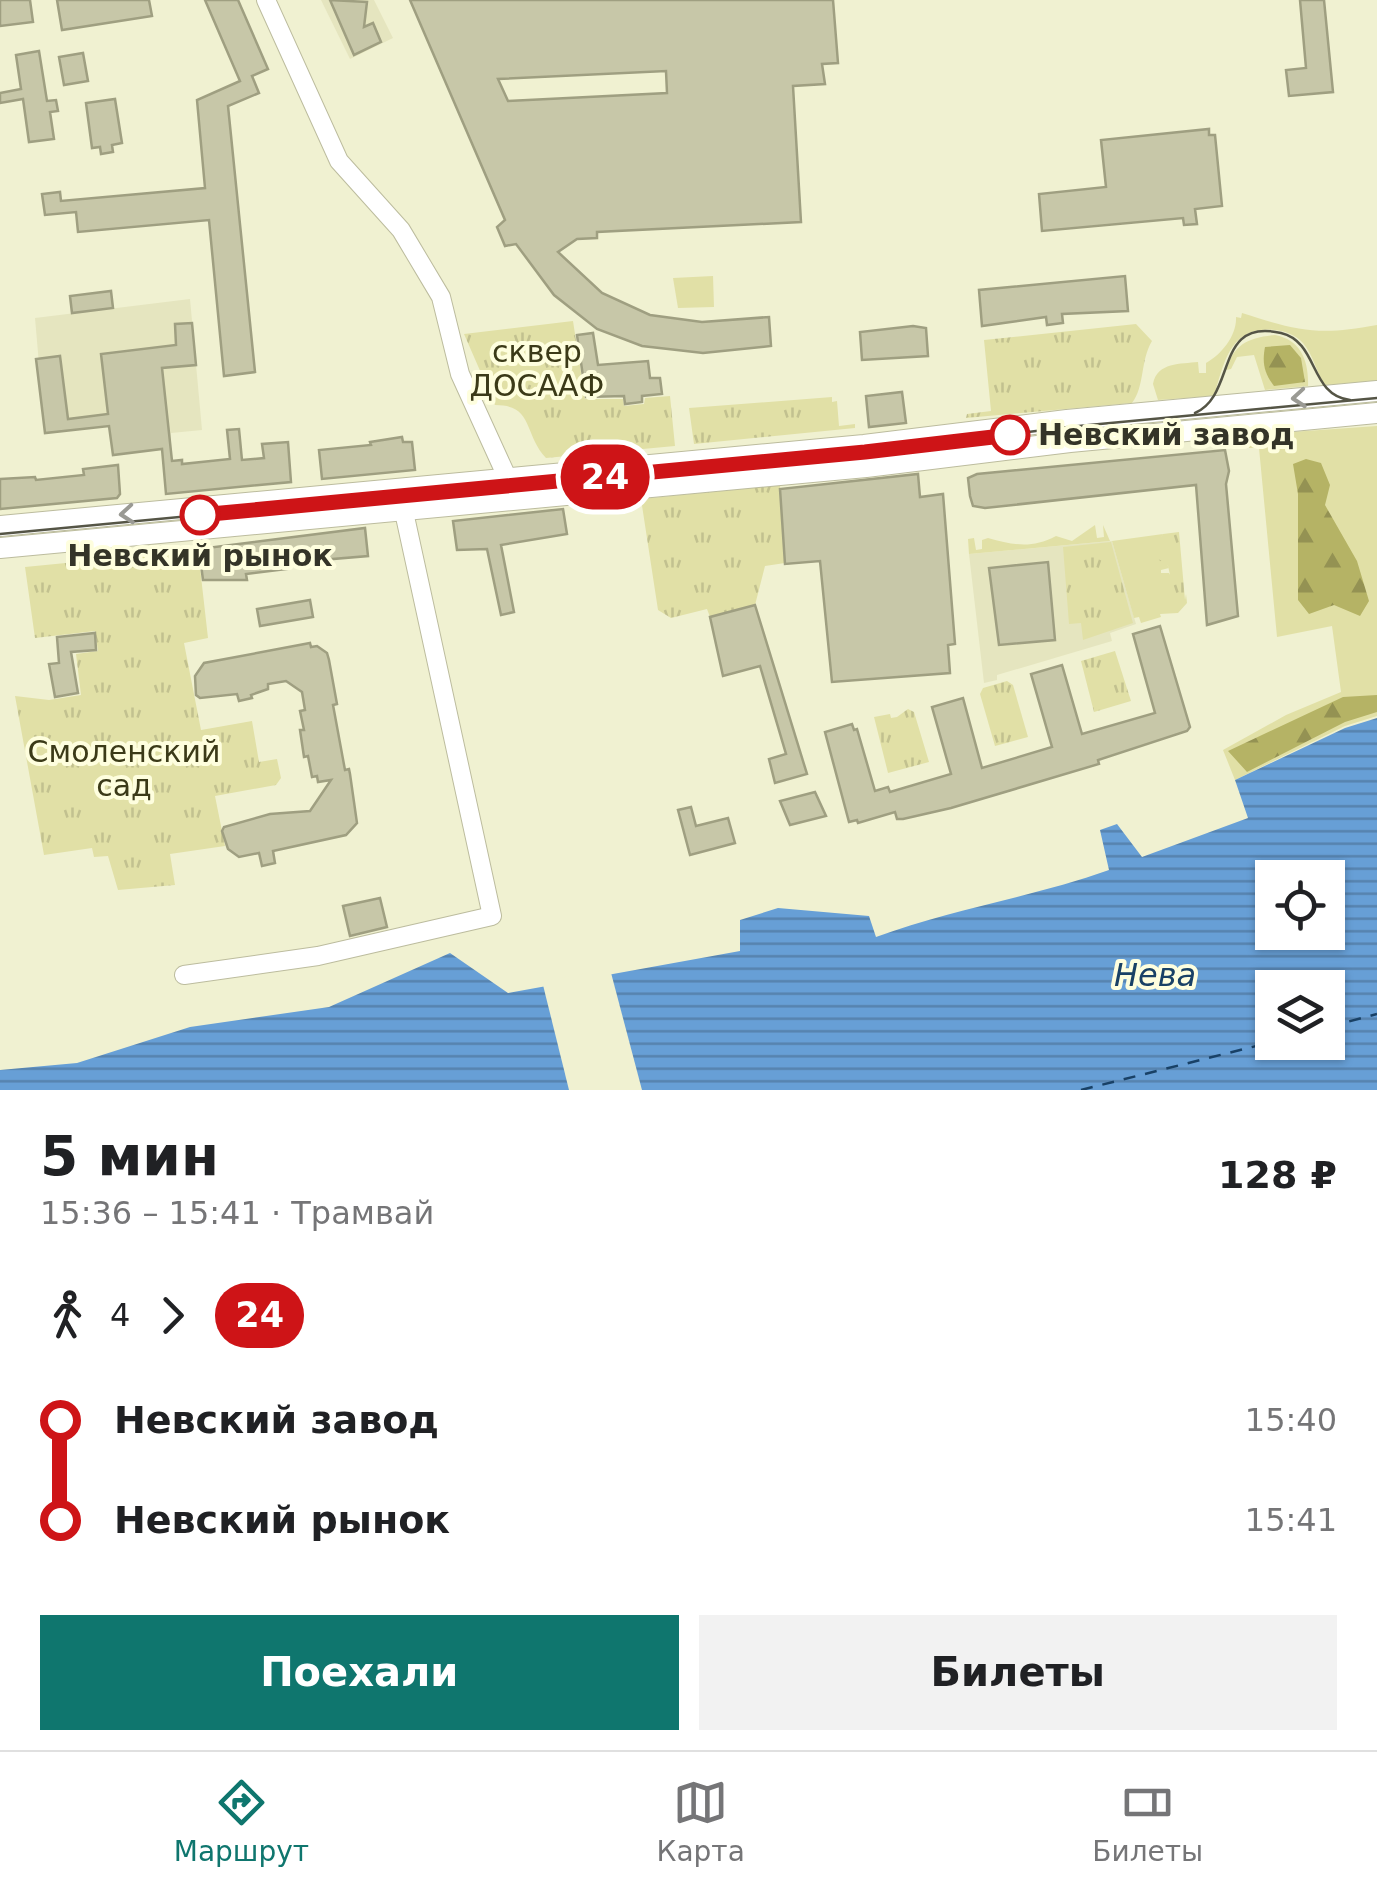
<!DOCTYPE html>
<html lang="ru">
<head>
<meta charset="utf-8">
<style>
	:root { --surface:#fff; --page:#f2f2f2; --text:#202124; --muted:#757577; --line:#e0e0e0; --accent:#0f766e }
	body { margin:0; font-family:"DejaVu Sans",sans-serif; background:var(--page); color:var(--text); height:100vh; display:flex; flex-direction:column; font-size:38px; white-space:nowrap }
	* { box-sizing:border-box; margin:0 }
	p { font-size:32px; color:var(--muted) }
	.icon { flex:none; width:55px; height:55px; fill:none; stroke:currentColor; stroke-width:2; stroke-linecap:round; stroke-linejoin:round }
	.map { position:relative; height:1090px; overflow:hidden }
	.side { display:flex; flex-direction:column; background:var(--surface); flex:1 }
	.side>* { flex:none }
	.badge { padding:0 20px; border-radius:32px; font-size:35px; line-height:65px }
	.tools { position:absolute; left:1255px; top:860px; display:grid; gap:20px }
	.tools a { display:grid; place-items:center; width:90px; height:90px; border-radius:0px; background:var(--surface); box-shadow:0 2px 8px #0004; font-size:50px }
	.map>.badge { position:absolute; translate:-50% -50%; box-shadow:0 0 0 5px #fff }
	.legs { display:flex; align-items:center; gap:15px; height:110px; padding:0 40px; font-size:32px }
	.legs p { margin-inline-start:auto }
	.summary { display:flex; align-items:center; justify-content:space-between; height:170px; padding:0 40px }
	h1 { font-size:55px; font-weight:700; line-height:75px }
	.primary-button { display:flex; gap:20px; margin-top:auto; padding:20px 40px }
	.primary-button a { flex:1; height:115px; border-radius:0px; background:var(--accent); color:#fff; font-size:40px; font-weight:700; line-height:115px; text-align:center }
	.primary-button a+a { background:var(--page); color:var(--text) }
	ul { padding:0 40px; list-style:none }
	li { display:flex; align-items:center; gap:35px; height:100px; font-size:38px }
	li i { display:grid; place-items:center; width:15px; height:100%; margin:0 12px; background:currentColor }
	li i::after { content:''; width:25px; height:25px; margin:-12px; border:8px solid; border-radius:50%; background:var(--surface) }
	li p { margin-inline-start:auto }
	li:first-child i { background:linear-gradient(#0000 50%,currentColor 0) }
	li:last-child i { background:linear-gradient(currentColor 50%,#0000 0) }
	.tab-bar { display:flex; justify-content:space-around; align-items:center; height:140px; border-top:2px solid var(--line); background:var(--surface); font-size:28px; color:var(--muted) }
	.tab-bar a { display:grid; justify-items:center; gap:5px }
	.tab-bar .selected { color:var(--accent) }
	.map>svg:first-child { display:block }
</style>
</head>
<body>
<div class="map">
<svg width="1377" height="1090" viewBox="0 0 1377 1090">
	<defs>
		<pattern id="forest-firs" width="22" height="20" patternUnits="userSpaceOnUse" patternTransform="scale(2.5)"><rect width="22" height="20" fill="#b5b365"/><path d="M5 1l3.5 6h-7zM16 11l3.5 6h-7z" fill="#949253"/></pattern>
		<pattern id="park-tufts" width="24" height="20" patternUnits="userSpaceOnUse" patternTransform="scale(2.5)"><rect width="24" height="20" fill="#e1e0a6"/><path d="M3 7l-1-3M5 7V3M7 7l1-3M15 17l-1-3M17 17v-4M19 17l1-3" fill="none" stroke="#c2c18f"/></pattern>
		<pattern id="water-rules" width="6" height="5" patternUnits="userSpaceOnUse" patternTransform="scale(2.5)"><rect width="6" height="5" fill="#679fd6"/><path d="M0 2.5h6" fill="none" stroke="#5682ae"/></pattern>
	</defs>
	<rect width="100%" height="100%" fill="#f0f1d1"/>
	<g fill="#e5e5bf">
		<polygon points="321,0 374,0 393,38 350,59"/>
		<polygon points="190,299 202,430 171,433 171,448 113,455 109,426 45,433 35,318"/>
		<polygon points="1112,541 1136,624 1110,633 1112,641 997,675 997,680 984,683 969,554"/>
	</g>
	<g fill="#e1e0a6">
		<polygon points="713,276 714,307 678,308 673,278"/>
		<path d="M1242,313C1298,331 1319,336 1377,325V381L1324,385C1317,372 1313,355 1303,343C1296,335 1285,331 1275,330C1230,325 1224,363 1214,396L1158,400L1153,384C1157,362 1181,364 1198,362L1199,373H1206V363C1222,354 1237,335 1236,317L1241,318Z"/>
		<path d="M1275,335C1301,340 1309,361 1308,386L1265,390L1254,355L1237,357L1231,369L1226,370C1234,344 1248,338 1275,335Z"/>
		<polygon points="1377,426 1377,716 1345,726 1235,780 1223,750 1286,715 1341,692 1332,626 1277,637 1259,448 1249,448 1248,435"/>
		<path d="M1095,525L1097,538L1104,537L1103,525L1110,541L969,554L968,539L974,538L976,550L982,549V540L988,538C1014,545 1031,549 1056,536L1072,541Z"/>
		<polygon points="1163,534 1157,545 1169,568 1161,570 1161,573 1169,573 1185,600 1186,594 1187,603 1178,613 1160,614 1161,617 1141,623 1139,617 1134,618 1112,541"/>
	</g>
	<g fill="url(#forest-firs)">
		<path d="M1290,345L1301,358L1305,382L1274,386C1264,373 1262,363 1265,347Z"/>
		<polygon points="1306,459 1321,463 1330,485 1325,505 1357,561 1369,601 1360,616 1334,605 1309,614 1298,600 1298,494 1293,464"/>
		<polygon points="1377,695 1377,712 1345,722 1247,772 1228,751 1343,697"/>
	</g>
	<g fill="url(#park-tufts)">
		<path d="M573,321L585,399H623L624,406L644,404L645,398L670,396L675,446L546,458C523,433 534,405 495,405L464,334Z"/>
		<path d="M1136,324L1152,341C1140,361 1145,386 1132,403L966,418L967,414L991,411L984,340Z"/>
		<polygon points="832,397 832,402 837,401 839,426 855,424 855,428 694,444 689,408"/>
		<polygon points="780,485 785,563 765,566 755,605 710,617 707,609 671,618 658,610 641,499"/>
		<polygon points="1179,532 1185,600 1175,604 1165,581 1170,575 1168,566 1159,560 1155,545 1163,534"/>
		<polygon points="1111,542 1133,623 1083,640 1081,623 1069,624 1063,547"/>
		<polygon points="198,550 208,638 184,643 201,730 252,721 259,762 277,759 281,778 276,785 215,796 225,846 170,854 175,885 118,890 108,856 94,857 92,848 44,855 15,696 49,700 81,695 76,654 98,651 95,631 35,638 25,567"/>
		<polygon points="1115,651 1131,701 1094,712 1081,661"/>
		<polygon points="1007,681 1013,685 1028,737 995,746 980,694 983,688"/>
		<polygon points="908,709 914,712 929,762 888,773 874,717 890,714 891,718 897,717"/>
	</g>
	<path fill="url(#water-rules)" fill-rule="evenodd" d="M1377,718V1090H0V1070L77,1063L190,1027L329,1007L450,953L508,993L740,951V920L778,908L869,916L876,937C952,909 1033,897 1109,870L1100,830L1117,824L1142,857L1248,818L1235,780L1345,728ZM1272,878H1328V932H1272ZM1272,988H1328V1042H1272Z"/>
	<polygon fill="#f0f1d1" points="610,969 642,1090 569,1090 542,981"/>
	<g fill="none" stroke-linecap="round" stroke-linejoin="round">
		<g stroke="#194166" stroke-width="2.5" stroke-dasharray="12 10" stroke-linecap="butt">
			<polyline points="1328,1027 1377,1014"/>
			<polyline points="1081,1090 1272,1042"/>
		</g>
	</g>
	<g fill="#c7c7a8" stroke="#9f9f81" stroke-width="2.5" fill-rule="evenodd">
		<polygon points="0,0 30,0 33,22 0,26"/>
		<polygon points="57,0 149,0 152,16 62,30"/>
		<polygon points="205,0 238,0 268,69 252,76 259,93 228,106 255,372 224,376 209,220 78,232 76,212 45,215 42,194 60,192 61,201 205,188 197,100 240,81"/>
		<polygon points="330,0 367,2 364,27 373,23 381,42 354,55"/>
		<path d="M410,0H833L838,63L822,64L825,84L793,86L801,222L597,232V238L577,239L558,252L602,293L650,315L702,322L769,317L771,346L703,353L642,346L597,329L554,295L516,244L505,246L497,227L505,220ZM666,71L667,93L508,101L498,79Z"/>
		<polygon points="1300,0 1324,0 1333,92 1289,96 1286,70 1306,68"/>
		<polygon points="39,51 47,101 56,100 58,111 50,112 54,139 29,142 23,99 0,103 0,93 21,89 16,55"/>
		<polygon points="83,53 88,81 64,85 59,57"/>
		<polygon points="115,99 122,143 112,145 113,152 101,154 100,147 92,148 86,103"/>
		<polygon points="1209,129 1209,135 1215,135 1222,206 1195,209 1197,224 1184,225 1183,218 1042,231 1039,194 1106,187 1101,140"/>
		<polygon points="1125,276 1128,311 1062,314 1063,323 1047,325 1046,317 982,326 979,290"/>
		<polygon points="111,291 113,308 72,313 70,296"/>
		<polygon points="192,323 196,365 162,368 172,461 182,460 182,464 230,459 227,430 239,429 242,460 264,458 262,444 288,442 291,482 166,494 162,449 113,455 109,426 45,433 36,359 60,356 68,419 108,414 101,354 176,345 175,324"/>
		<polygon points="913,326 926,328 928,356 862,360 860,332"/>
		<polygon points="593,333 598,365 648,361 650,378 660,378 662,394 642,396 642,402 625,404 624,396 586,397 577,335"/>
		<polygon points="902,392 906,423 869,427 866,396"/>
		<polygon points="402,437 403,442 412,442 415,470 322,479 319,450 371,445 370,442"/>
		<polygon points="1225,450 1229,471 1226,484 1238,616 1207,625 1196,485 985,508 973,506 970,496 968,478 977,474"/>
		<polygon points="118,465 120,494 117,498 0,509 0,479 35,477 36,480 84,475 83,469"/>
		<polygon points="918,474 920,497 943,494 955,644 948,645 950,673 832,682 820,561 785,564 780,489"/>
		<polygon points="563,509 567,534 501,545 514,612 501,615 487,549 457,550 453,521"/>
		<polygon points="365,528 368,556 286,563 287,569 246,574 247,580 203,580 199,549"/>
		<polygon points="1048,562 1055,640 999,645 989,568"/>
		<polygon points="310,600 313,617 260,626 257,609"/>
		<polygon points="755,605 807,774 775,783 769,759 786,754 760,666 723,676 710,617"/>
		<polygon points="1160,626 1190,727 1187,731 1098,760 1099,764 951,808 903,819 897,819 895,812 858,823 857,820 849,822 825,732 852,724 854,730 857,729 875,791 888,787 890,792 951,774 932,707 963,698 982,768 1052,747 1031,674 1062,665 1082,734 1155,713 1133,634"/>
		<polygon points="95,633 96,650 71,652 78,693 55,697 49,664 59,663 57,637"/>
		<polygon points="310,643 311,647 317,646 327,653 329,660 337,704 333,705 345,770 349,769 350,774 357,823 346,835 273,851 275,863 262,866 259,853 239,857 228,849 222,831 224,827 270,814 310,811 331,780 318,782 317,776 312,777 308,756 304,757 300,730 304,730 300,711 305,710 302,692 286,681 268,684 268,689 251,695 252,698 239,701 237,694 200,698 196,695 195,676 204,663"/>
		<polygon points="815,792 826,816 790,825 780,801"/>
		<polygon points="691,807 696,826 728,818 735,843 690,855 678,810"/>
		<polygon points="380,898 387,927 350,936 343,906"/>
	</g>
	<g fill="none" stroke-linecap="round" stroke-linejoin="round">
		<defs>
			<g id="minor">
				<polyline points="266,0 339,161 401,230 441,297 460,374 517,499"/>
				<polyline points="184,975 318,956 492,916 399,489"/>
			</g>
			<g id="major">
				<polyline points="0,526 864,445 1067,420 1377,391"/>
				<polyline points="0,548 866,467 1070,442 1377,413"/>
			</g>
		</defs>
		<use href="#minor" stroke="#bcbc9e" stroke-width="20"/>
		<use href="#major" stroke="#bcbc9e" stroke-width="22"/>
		<use href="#minor" stroke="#fff" stroke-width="18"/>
		<use href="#major" stroke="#fff" stroke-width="20"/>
		<g stroke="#555546" stroke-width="2.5">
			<path d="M1195,413C1237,395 1214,317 1281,333C1319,342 1309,395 1350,400"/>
			<polyline points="0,534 865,452 1068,427 1377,398"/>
		</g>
	</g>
	<defs><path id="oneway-chevron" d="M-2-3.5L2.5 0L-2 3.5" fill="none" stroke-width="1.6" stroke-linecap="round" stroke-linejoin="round" transform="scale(2.5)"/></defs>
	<g stroke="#9a9a94">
		<use href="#oneway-chevron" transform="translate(1299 398) rotate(175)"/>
		<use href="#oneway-chevron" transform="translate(127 514) rotate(175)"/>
	</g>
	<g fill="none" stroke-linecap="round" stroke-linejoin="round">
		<defs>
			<polyline id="line-1" points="200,515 865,452 1010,435"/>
		</defs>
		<use href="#line-1" stroke="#fff" stroke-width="22"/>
		<use href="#line-1" stroke="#ce1417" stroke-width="15"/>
	</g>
	<g fill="#fff" stroke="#ce1417" stroke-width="5">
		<circle cx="1010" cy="435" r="18"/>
		<circle cx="200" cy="515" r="18"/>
	</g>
	<g text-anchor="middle" stroke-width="8" stroke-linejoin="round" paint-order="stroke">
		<g font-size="30" fill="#3b3a18" stroke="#fefede">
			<text x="537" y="362">сквер<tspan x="537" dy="34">ДОСААФ</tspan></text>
			<text x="124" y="762">Смоленский<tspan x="124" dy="34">сад</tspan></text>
		</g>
		<g font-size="30" font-weight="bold" fill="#343428" stroke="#fefede" text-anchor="start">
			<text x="1038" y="445">Невский завод</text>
			<text x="200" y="566" text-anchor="middle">Невский рынок</text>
		</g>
		<g font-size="32" font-style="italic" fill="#194166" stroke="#fefede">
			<text x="1155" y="986">Нева</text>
		</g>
	</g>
</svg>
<div class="tools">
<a><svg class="icon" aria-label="locate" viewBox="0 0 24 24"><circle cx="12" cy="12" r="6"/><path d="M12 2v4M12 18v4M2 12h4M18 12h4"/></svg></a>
<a><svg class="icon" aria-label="layers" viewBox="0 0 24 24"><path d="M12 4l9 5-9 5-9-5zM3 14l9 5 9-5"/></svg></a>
</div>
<b class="badge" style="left:605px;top:477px;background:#ce1417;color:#fff">24</b>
</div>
<section class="side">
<div class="summary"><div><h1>5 мин</h1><p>15:36 – 15:41 · Трамвай</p></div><b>128 ₽</b></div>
<div class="legs"><svg class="icon" aria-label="walk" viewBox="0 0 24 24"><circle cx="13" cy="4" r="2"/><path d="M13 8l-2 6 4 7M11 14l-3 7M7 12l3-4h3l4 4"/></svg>4<svg class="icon" aria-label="forward" viewBox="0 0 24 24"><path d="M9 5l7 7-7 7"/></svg><b class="badge" style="background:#ce1417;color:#fff">24</b></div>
<ul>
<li><i style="color:#ce1417"></i><b>Невский завод</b><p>15:40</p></li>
<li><i style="color:#ce1417"></i><b>Невский рынок</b><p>15:41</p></li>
</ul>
<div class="primary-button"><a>Поехали</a><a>Билеты</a></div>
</section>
<nav class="tab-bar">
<a class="selected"><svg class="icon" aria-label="directions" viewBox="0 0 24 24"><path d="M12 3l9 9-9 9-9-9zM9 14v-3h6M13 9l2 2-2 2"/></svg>Маршрут</a>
<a><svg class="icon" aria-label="map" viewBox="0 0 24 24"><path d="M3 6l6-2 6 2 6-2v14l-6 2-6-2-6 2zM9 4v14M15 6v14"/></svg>Карта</a>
<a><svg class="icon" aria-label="tickets" viewBox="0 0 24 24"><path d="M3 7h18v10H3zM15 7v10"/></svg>Билеты</a>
</nav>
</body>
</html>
